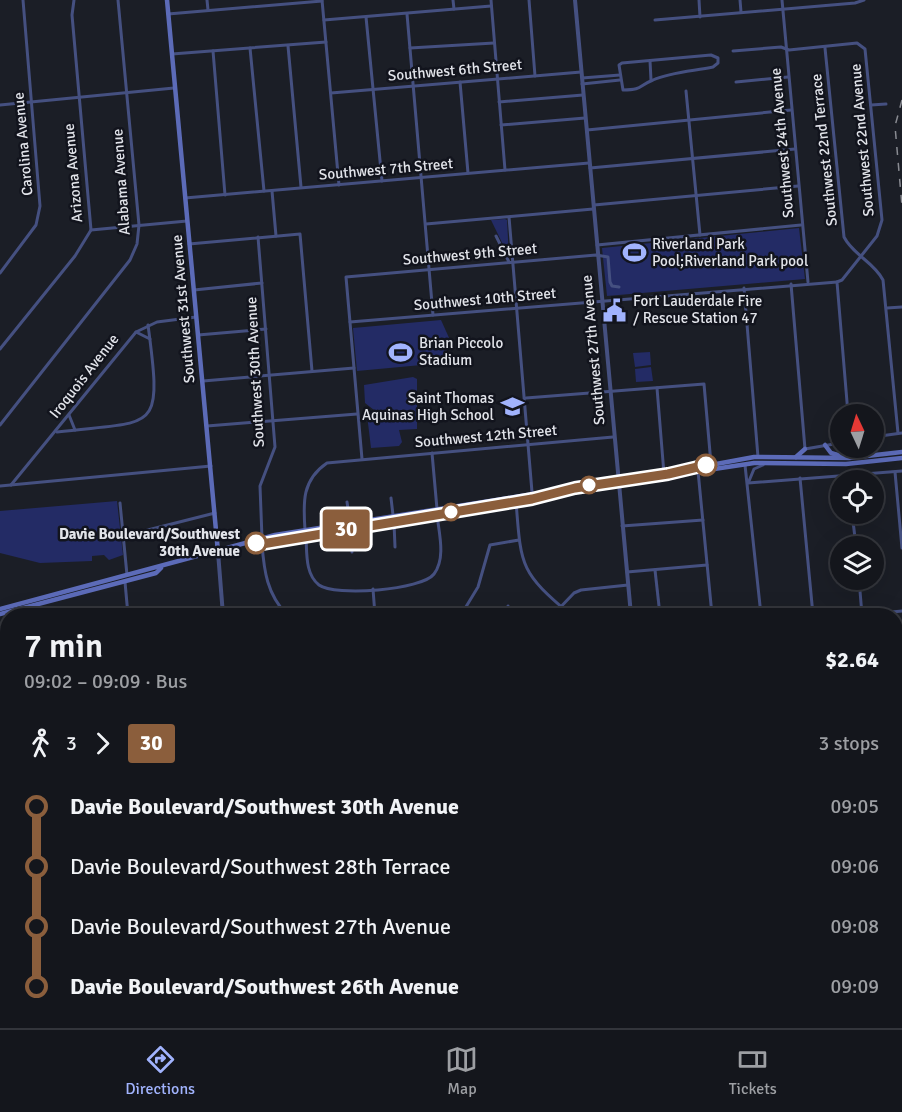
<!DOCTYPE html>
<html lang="en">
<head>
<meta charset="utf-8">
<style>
	:root { --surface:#14161c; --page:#212329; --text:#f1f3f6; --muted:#9d9fa3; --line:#33353b; --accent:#a1b3fd }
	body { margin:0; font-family:Signika,sans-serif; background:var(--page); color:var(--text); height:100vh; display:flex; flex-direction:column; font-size:22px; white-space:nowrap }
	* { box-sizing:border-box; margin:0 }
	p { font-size:20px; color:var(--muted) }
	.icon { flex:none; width:33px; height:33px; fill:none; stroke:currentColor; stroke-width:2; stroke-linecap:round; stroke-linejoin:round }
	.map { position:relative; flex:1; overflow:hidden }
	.panel { position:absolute; left:0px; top:608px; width:903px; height:422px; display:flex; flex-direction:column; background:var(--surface); border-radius:24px 24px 0 0; box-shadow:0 6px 24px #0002,0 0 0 2px var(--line) }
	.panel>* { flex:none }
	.badge { padding:0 12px; border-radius:4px; font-size:21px; line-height:39px }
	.needle { width:39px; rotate:356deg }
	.tools { position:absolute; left:830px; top:404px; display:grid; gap:12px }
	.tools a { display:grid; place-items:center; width:54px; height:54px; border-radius:50%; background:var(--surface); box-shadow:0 6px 24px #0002,0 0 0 2px var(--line); font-size:30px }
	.map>.badge { position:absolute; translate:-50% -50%; box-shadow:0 0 0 3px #fff }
	.legs { display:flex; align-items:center; gap:9px; height:66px; padding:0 24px; font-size:20px }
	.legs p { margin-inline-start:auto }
	.headline { display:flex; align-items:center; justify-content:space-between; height:102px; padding:0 24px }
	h1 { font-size:33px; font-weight:600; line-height:45px }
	ul { padding:0 24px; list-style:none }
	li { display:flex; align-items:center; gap:21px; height:60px; font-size:22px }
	li i { display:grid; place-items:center; width:9px; height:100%; margin:0 8px; background:currentColor }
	li i::after { content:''; width:15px; height:15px; margin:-8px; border:4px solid; border-radius:50%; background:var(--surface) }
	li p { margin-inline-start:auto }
	li:first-child i { background:linear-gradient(#0000 50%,currentColor 0) }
	li:last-child i { background:linear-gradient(currentColor 50%,#0000 0) }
	.tab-bar { display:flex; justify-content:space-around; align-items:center; height:84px; border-top:2px solid var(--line); background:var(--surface); font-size:16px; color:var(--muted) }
	.tab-bar a { display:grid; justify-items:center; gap:3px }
	.tab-bar .selected { color:var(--accent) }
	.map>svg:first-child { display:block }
</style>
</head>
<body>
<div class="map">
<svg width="902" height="1028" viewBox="0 0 902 1028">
	<rect width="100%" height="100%" fill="#1b1e26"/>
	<g fill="#232b65">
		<polygon points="505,219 507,220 509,257 491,220"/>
		<polygon points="799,228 805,279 607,296 602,248"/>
		<polygon points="441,320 450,340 443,363 357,371 353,328"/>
		<polygon points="650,352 651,365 635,367 633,353"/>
		<polygon points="651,367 653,381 636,382 635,369"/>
		<polygon points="413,377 417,379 417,429 399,430 402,442 399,446 371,448 367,415 377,414 392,424 365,403 364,385"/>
		<polygon points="117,501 123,555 109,560 104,555 92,556 92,561 40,563 0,553 0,511"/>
		<polygon points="0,654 7,654 7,711 4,712 0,696"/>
	</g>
	<polygon fill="#060335" points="896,803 902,810 902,876"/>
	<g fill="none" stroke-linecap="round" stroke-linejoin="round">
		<g stroke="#060335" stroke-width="4">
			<polyline points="467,1022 467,1028"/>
			<polyline points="516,1022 516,1028"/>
			<polyline points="568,1022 569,1028"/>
			<polyline points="620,1022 621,1028"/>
		</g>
		<g stroke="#455080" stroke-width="3">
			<polyline points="207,0 208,10"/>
			<polyline points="322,0 339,185"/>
			<polyline points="453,0 454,9"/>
			<polyline points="491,0 505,170"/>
			<polyline points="529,0 535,76"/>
			<polyline points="699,0 700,17"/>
			<polyline points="740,0 741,12"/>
			<polyline points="782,0 808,282"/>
			<polyline points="168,14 322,1"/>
			<polyline points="407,14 433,315"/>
			<polyline points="366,17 382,181"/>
			<polyline points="324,20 491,6"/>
			<polyline points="655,20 855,3 864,0"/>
			<polyline points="288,46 301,187"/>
			<polyline points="250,48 264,191"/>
			<polyline points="410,48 494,43"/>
			<path d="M825,48L844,237C853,255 874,262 883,280L898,433"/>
			<polyline points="213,51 225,195"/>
			<polyline points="733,51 781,47 789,50 857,43 865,49 882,220 877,236 842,280 837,282 848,414"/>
			<polyline points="172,54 326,42"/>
			<path d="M711,55L718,58V63L713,67C694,71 671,72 653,80C638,86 643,90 623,90L619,65L622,63Z"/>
			<polyline points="650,61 651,80"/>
			<polyline points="582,78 620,75"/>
			<polyline points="460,82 468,173"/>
			<polyline points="736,82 788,77"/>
			<polyline points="582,84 620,80"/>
			<polyline points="686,91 700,235"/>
			<polyline points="331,93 581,72"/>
			<polyline points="499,102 583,95"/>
			<polyline points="0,105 174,88"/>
			<polyline points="871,105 886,104"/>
			<polyline points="501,125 585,118"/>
			<polyline points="587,130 791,110"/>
			<polyline points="590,168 795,149"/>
			<polyline points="272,191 276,236"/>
			<polyline points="185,198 589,163"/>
			<polyline points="594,205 798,186"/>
			<polyline points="509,217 532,492"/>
			<polyline points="426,224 593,209"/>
			<polyline points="91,230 187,221"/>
			<polyline points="496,236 509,262"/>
			<polyline points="258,237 275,447 260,486 262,538"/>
			<polyline points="189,244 300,234 312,371"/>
			<polyline points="597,245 801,225"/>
			<polyline points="0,273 36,225 40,206 23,0"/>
			<polyline points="791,284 805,449 840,443"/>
			<polyline points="744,288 758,457"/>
			<polyline points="194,290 262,283"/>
			<polyline points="887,308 902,307"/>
			<polyline points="350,322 837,282"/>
			<polyline points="136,332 150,339"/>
			<polyline points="198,335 266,329"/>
			<polyline points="0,349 75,256 91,230 72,15 74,0"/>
			<polyline points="203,381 354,368"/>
			<polyline points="657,388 664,474"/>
			<polyline points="526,398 704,384 711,464"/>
			<polyline points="69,415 75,430"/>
			<polyline points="0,425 130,260 137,244 139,225 118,0"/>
			<polyline points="207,426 357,414"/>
			<path d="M57,432C156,420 163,436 148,325"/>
			<polyline points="873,437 902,433"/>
			<polyline points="432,453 437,509"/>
			<polyline points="362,459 346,277 596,255 608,257 610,282 612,286 619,287"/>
			<polyline points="745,465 761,615"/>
			<polyline points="698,471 712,615"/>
			<polyline points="895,472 902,548"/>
			<polyline points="800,478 813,615"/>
			<polyline points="749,481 754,469 763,465"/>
			<polyline points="748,483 902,471"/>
			<polyline points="11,485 136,332 157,322 196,317"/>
			<polyline points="0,486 211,466"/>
			<polyline points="391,498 393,515"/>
			<path d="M516,501C521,567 520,572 571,615"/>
			<polyline points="347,502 350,522"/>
			<polyline points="120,503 127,575"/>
			<polyline points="852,513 856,546"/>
			<polyline points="394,523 395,547"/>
			<polyline points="622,526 703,520"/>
			<path d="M305,530C303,502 302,480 327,463L613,437"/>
			<polyline points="350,530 352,552"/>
			<polyline points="124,536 215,513"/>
			<path d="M306,537C307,553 305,574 319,585C335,597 422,590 434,574C446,558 439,533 437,515"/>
			<path d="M262,544C264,571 267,594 287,615"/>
			<polyline points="655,570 660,615"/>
			<polyline points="627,572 707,565"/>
			<polyline points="859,579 862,615 902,611"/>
			<polyline points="125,582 128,615"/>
			<polyline points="373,589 375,615"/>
			<polyline points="508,606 509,615"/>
			<polyline points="177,615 223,610"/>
			<polyline points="461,615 478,587 490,545 519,540"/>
			<polyline points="553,615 574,593 581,590 628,585"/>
			<polyline points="686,615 711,613"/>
			<polyline points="896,653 902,653"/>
			<polyline points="896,694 902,693"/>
			<polyline points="0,716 8,716"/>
			<polyline points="896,735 902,736"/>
			<polyline points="0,757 8,757"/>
			<polyline points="896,777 902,783"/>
			<polyline points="0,799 8,798"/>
			<polyline points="0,838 8,838"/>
			<polyline points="0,878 8,877"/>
			<polyline points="0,920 8,920"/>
			<polyline points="0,961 8,960"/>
			<polyline points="0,1002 2,1028"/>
			<polyline points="896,1013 897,1028"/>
			<polyline points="309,1022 310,1028"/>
			<polyline points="412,1022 413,1028"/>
			<polyline points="449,1022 450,1028"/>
			<polyline points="489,1022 490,1028"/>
			<polyline points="541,1022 542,1028"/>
			<polyline points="593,1022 594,1028"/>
			<polyline points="644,1022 644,1028"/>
			<polyline points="683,1022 683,1028"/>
			<polyline points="112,1028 113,1022"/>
			<polyline points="134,1028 197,1022"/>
			<polyline points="807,1028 825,1025 835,1028"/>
		</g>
		<g stroke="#455080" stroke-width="4">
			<polyline points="575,0 631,615"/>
			<polyline points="218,552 223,615"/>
			<polyline points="257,1022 258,1028"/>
			<polyline points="740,1022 741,1028"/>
		</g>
		<g stroke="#5c6bb8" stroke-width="4.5">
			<polyline points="167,0 218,552"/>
			<polyline points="825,445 831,453 841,456"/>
			<polyline points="796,457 805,449"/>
			<polyline points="673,472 754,457 849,458 902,452"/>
			<polyline points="256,542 262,544 532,499 637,477 681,474 754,463 846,464 902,458"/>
			<polyline points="0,609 275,535 572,488"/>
			<polyline points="0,614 156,573 161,568"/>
		</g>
		<polyline stroke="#898b92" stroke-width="1.5" stroke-dasharray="8 8" stroke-linecap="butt" points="902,100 895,126 902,206"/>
	</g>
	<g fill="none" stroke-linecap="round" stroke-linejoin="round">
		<defs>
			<polyline id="line-1" points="256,543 262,544 532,499 575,488 668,474 706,465"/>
		</defs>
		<use href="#line-1" stroke="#fff" stroke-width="14"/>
		<use href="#line-1" stroke="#8b5e3c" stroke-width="9"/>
	</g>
	<defs>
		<symbol id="stadium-bare" viewBox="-9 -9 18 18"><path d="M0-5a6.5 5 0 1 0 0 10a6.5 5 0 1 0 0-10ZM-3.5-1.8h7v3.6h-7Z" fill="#a1b3fd" stroke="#12141d" stroke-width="2.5" paint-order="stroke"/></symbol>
		<symbol id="civic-bare" viewBox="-9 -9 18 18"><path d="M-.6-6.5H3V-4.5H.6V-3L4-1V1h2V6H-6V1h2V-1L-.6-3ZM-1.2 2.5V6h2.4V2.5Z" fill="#a1b3fd" stroke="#12141d" stroke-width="2.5" paint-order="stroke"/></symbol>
		<symbol id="school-bare" viewBox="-9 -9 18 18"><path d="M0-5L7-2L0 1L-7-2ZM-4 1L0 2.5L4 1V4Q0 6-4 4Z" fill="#a1b3fd" stroke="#12141d" stroke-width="2.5" paint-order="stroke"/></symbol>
	</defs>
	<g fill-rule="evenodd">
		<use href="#stadium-bare" x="618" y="236" width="33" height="33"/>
		<use href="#civic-bare" x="598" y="294" width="33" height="33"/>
		<use href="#stadium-bare" x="384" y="336" width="33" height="33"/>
		<use href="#school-bare" x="496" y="390" width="33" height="33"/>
	</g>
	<g fill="#fff" stroke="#8b5e3c" stroke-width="3">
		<circle cx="706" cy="465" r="10"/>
		<circle cx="589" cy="485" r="8"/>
		<circle cx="451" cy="512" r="8"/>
		<circle cx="256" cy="543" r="10"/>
	</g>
	<g text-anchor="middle" stroke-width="5" stroke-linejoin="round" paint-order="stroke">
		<g font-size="15" fill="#e2e4ea" stroke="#12141d">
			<text transform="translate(455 70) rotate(-5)" y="5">Southwest 6th Street</text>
			<text transform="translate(862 140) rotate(-95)" y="5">Southwest 22nd Avenue</text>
			<text transform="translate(782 143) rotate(-95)" y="5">Southwest 24th Avenue</text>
			<text transform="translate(23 144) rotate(-95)" y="5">Carolina Avenue</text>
			<text transform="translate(824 150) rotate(-96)" y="5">Southwest 22nd Terrace</text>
			<text transform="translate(386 169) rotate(-5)" y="5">Southwest 7th Street</text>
			<text transform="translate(73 173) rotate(-95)" y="5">Arizona Avenue</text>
			<text transform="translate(121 182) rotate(-94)" y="5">Alabama Avenue</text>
			<text transform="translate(470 254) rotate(-5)" y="5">Southwest 9th Street</text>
			<text transform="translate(485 299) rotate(-5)" y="5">Southwest 10th Street</text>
			<text transform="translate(183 309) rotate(-95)" y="5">Southwest 31st Avenue</text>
			<text transform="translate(593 350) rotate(-95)" y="5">Southwest 27th Avenue</text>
			<text transform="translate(255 372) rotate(-93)" y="5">Southwest 30th Avenue</text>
			<text transform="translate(84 376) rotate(-52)" y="5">Iroquois Avenue</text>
			<text transform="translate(486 436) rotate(-5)" y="5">Southwest 12th Street</text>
		</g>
		<g font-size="15" fill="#e2e4ea" stroke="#12141d" text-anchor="start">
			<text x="652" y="249">Riverland Park<tspan x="652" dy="17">Pool;Riverland Park pool</tspan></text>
			<text x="633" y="306">Fort Lauderdale Fire<tspan x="633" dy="17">/ Rescue Station 47</tspan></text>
			<text x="419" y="348">Brian Piccolo<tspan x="419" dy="17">Stadium</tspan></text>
			<text x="494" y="403" text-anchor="end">Saint Thomas<tspan x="494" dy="17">Aquinas High School</tspan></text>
		</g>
		<g font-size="15" font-weight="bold" fill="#e2e4ea" stroke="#12141d" text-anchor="end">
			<text x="240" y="539">Davie Boulevard/Southwest<tspan x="240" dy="17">30th Avenue</tspan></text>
		</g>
	</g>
</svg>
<div class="tools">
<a><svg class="needle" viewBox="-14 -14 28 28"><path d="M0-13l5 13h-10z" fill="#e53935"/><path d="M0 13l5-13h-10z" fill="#9d9fa3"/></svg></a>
<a><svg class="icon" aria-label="locate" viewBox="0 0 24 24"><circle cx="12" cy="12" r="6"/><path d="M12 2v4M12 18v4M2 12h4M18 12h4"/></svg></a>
<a><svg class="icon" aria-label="layers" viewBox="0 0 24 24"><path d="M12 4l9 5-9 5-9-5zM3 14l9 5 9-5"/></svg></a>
</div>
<b class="badge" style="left:346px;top:529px;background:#8b5e3c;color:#fff">30</b>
<section class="panel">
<div class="headline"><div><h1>7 min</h1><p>09:02 – 09:09 · Bus</p></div><b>$2.64</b></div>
<div class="legs"><svg class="icon" aria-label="walk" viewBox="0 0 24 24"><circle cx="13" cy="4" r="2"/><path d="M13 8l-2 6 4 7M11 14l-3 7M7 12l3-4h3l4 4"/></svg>3<svg class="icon" aria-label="forward" viewBox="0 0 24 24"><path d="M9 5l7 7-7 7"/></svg><b class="badge" style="background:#8b5e3c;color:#fff">30</b><p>3 stops</p></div>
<ul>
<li><i style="color:#8b5e3c"></i><b>Davie Boulevard/Southwest 30th Avenue</b><p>09:05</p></li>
<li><i style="color:#8b5e3c"></i><span>Davie Boulevard/Southwest 28th Terrace</span><p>09:06</p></li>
<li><i style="color:#8b5e3c"></i><span>Davie Boulevard/Southwest 27th Avenue</span><p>09:08</p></li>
<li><i style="color:#8b5e3c"></i><b>Davie Boulevard/Southwest 26th Avenue</b><p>09:09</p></li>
</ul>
</section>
</div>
<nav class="tab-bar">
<a class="selected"><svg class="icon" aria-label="directions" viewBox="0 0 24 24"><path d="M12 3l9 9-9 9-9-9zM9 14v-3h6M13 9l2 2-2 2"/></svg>Directions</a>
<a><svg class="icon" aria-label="map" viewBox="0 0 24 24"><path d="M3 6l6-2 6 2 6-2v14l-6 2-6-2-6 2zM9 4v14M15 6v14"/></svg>Map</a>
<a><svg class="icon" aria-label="tickets" viewBox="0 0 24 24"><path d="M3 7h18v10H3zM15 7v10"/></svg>Tickets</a>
</nav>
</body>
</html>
